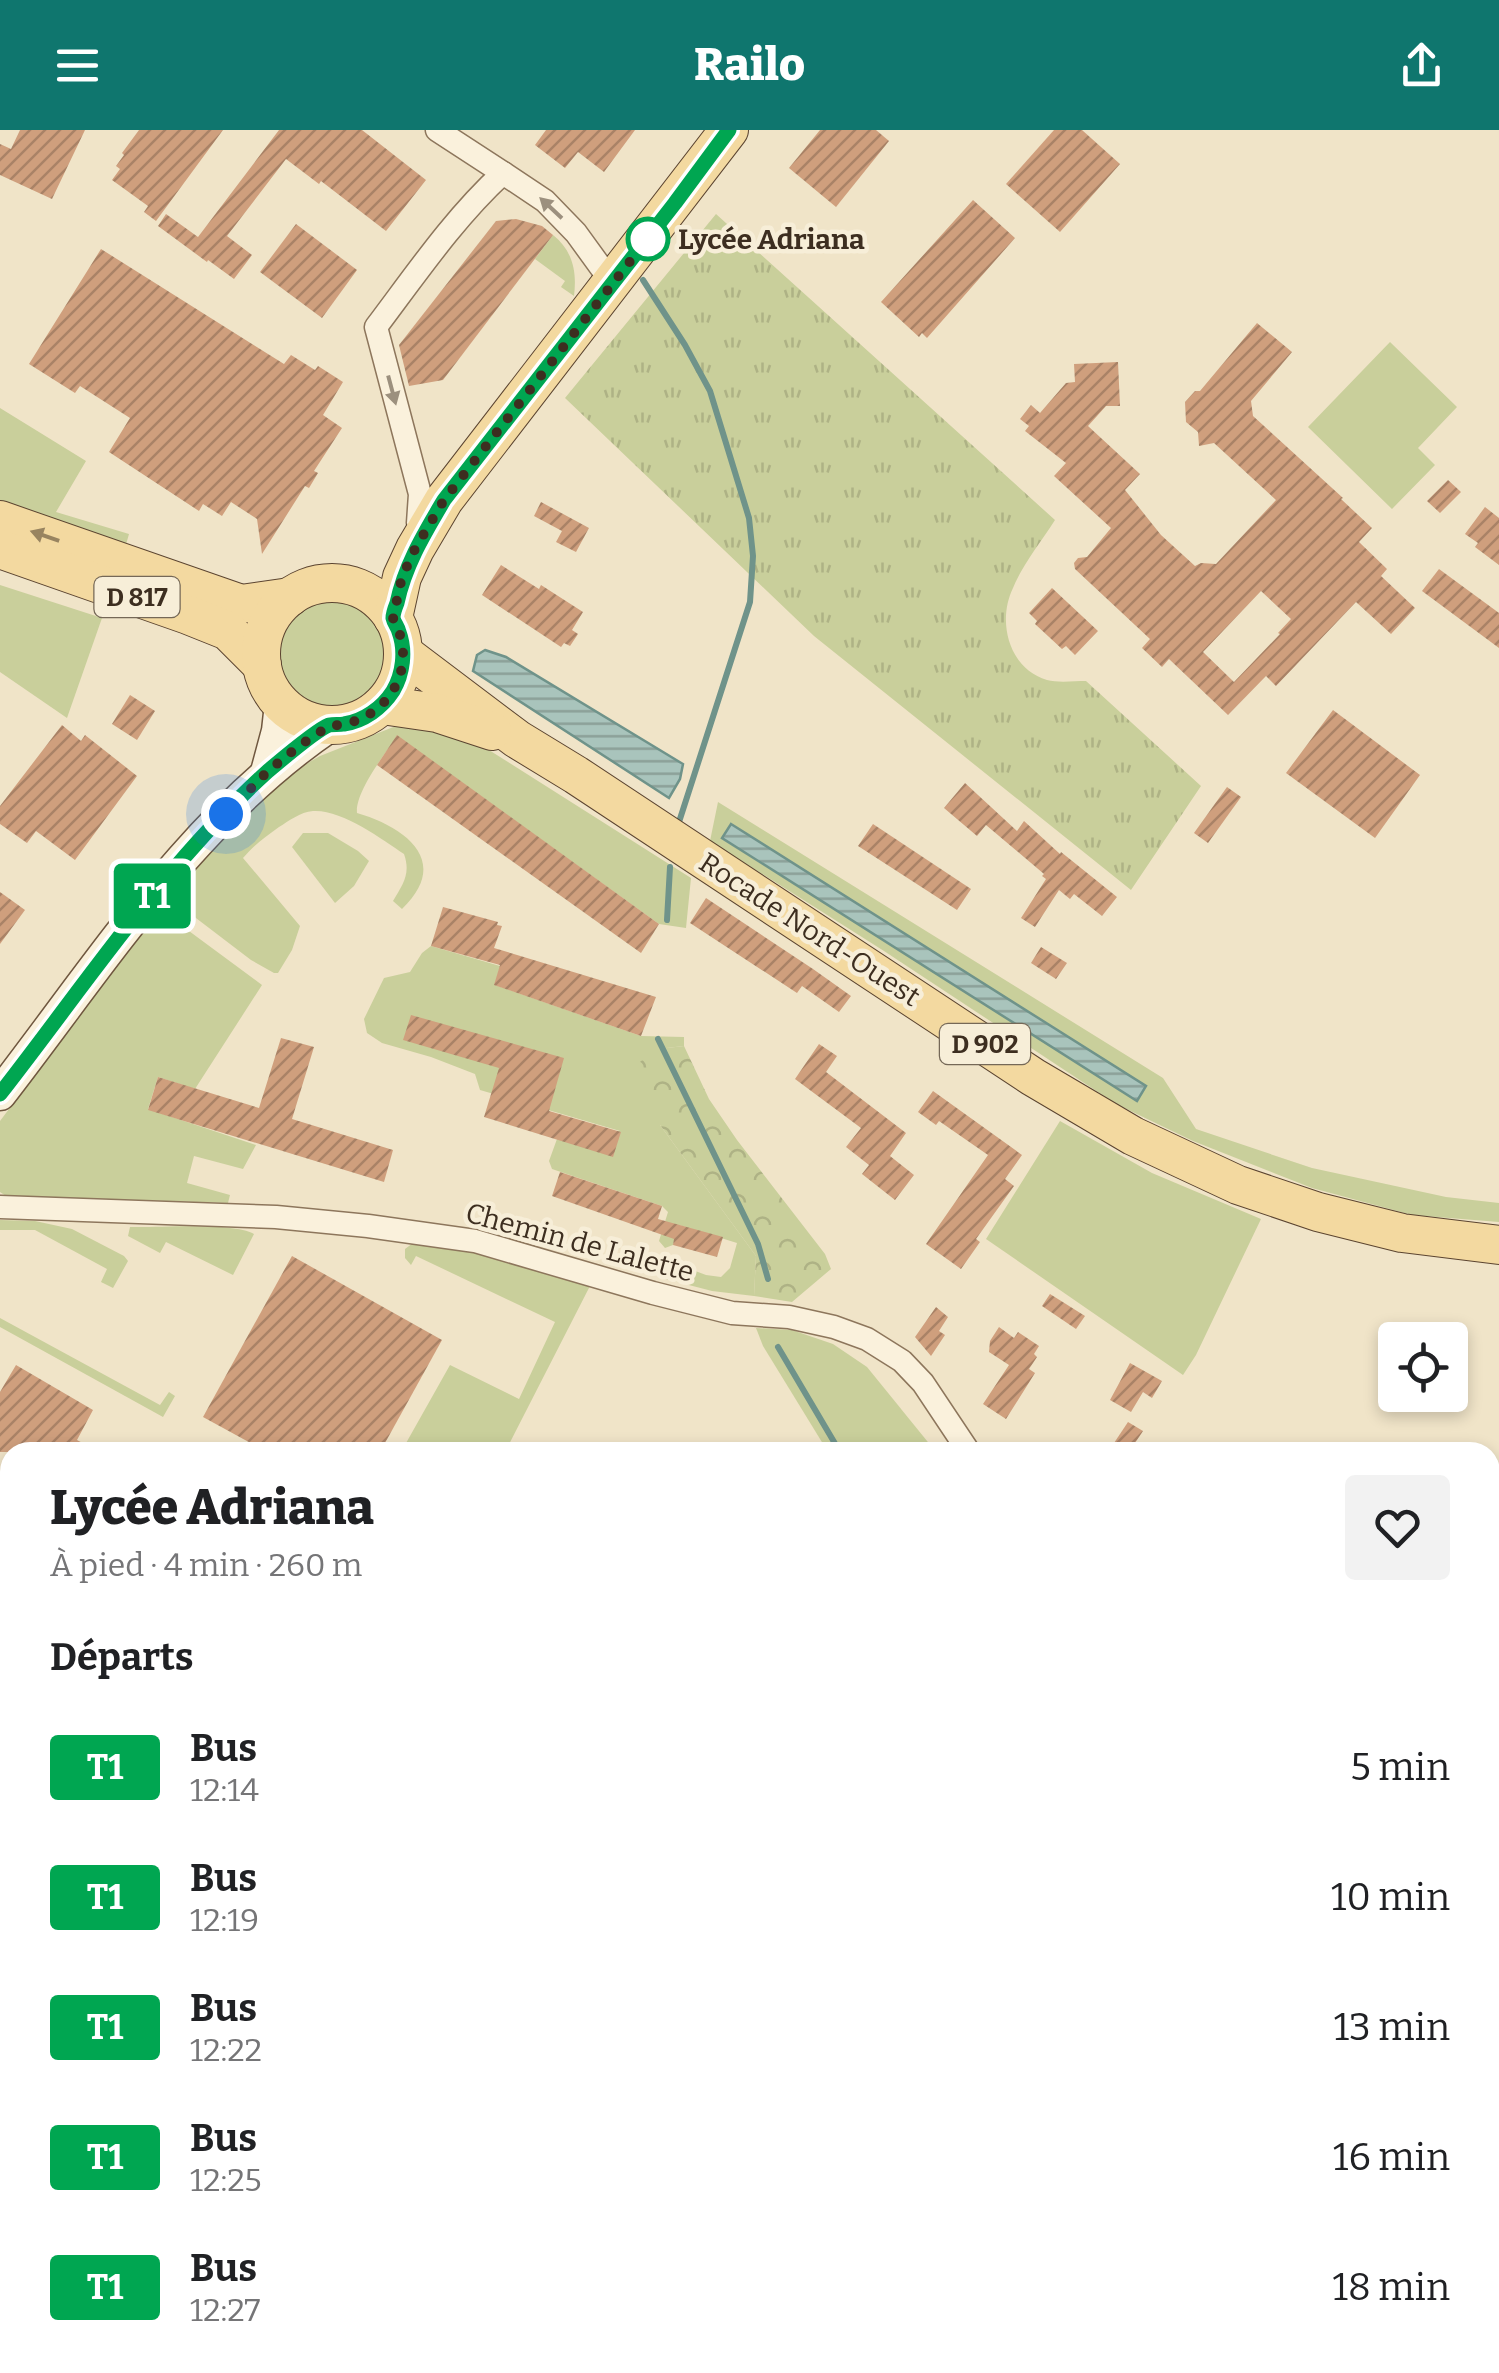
<!DOCTYPE html>
<html lang="fr">
<head>
<meta charset="utf-8">
<style>
	:root { --surface:#fff; --page:#f2f2f2; --text:#202124; --muted:#757577; --accent:#0f766e }
	body { margin:0; font-family:Bitter,serif; background:var(--page); color:var(--text); height:100vh; display:flex; flex-direction:column; font-size:38px; white-space:nowrap }
	* { box-sizing:border-box; margin:0 }
	p { font-size:32px; color:var(--muted) }
	.icon { flex:none; width:55px; height:55px; fill:none; stroke:currentColor; stroke-width:2; stroke-linecap:round; stroke-linejoin:round }
	.map { position:relative; flex:1; overflow:hidden }
	.details { position:absolute; left:0px; top:1312px; width:1500px; height:932px; display:flex; flex-direction:column; background:var(--surface); border-radius:30px 30px 0 0; box-shadow:0 5px 15px #0003 }
	.details>* { flex:none }
	.badge { padding:0 20px; border-radius:8px; font-size:35px; line-height:65px }
	.tools { position:absolute; left:1378px; top:1192px; display:grid; gap:20px }
	.tools a { display:grid; place-items:center; width:90px; height:90px; border-radius:10px; background:var(--surface); box-shadow:0 5px 15px #0003; font-size:50px }
	.you { position:absolute; width:50px; height:50px; margin:-25px; border:8px solid #fff; border-radius:50%; background:#1a73e8; box-shadow:0 0 0 15px #1a73e833 }
	.map>.badge { position:absolute; translate:-50% -50%; box-shadow:0 0 0 5px #fff }
	h2 { padding:0 50px; font-size:38px; line-height:90px }
	.round { display:grid; place-items:center; flex:none; width:105px; height:105px; border-radius:10px; background:var(--page) }
	.summary { display:flex; align-items:center; justify-content:space-between; height:170px; padding:0 50px }
	h1 { font-size:48px; font-weight:800; line-height:75px }
	ul { padding:0; list-style:none }
	li { display:flex; align-items:center; gap:30px; height:130px; padding:0 50px }
	li div { flex:1 }
	li b { display:block; font-size:38px }
	li em { font-style:normal }
	li .badge { min-width:110px; font-weight:700; text-align:center }
	header { display:flex; justify-content:space-between; align-items:center; height:130px; padding:0 50px; background:var(--accent); color:#fff; font-size:45px; font-weight:800 }
	.map>svg:first-child { display:block }
</style>
</head>
<body>
<header><svg class="icon" aria-label="menu" viewBox="0 0 24 24"><path d="M4 6h16M4 12h16M4 18h16"/></svg>Railo<svg class="icon" aria-label="share" viewBox="0 0 24 24"><path d="M12 15V3M7 8l5-5 5 5M5 13v7h14v-7"/></svg></header>
<div class="map">
<svg width="1499" height="2243" viewBox="0 0 1499 2243">
	<defs>
		<pattern id="forest-crowns" width="20" height="18" patternUnits="userSpaceOnUse" patternTransform="scale(2.5)"><rect width="20" height="18" fill="#c9cf9b"/><path d="M2 6a3 3 0 1 1 6 0M12 15a3 3 0 1 1 6 0" fill="none" stroke="#aeb285"/></pattern>
		<pattern id="park-tufts" width="24" height="20" patternUnits="userSpaceOnUse" patternTransform="scale(2.5)"><rect width="24" height="20" fill="#c9cf9b"/><path d="M3 7l-1-3M5 7V3M7 7l1-3M15 17l-1-3M17 17v-4M19 17l1-3" fill="none" stroke="#aeb285"/></pattern>
		<pattern id="water-rules" width="6" height="5" patternUnits="userSpaceOnUse" patternTransform="scale(2.5)"><rect width="6" height="5" fill="#a9c4bc"/><path d="M0 2.5h6" fill="none" stroke="#8ba098"/></pattern>
		<pattern id="building-hatch" width="6" height="6" patternUnits="userSpaceOnUse" patternTransform="scale(2.5)"><rect width="6" height="6" fill="#cf9f7d"/><path d="M-1 1l2-2M0 6l6-6M5 7l2-2" fill="none" stroke="#a98266"/></pattern>
	</defs>
	<rect width="100%" height="100%" fill="#f0e4c8"/>
	<g fill="#c9cf9b" fill-rule="evenodd">
		<path d="M553,105C573,121 577,142 574,166L561,157L565,151L535,129Z"/>
		<polygon points="1390,212 1457,277 1418,318 1435,335 1392,379 1308,297"/>
		<polygon points="0,278 86,331 56,382 129,404 125,418 0,375"/>
		<polygon points="0,455 102,488 67,588 0,542"/>
		<circle cx="334" cy="522" r="55"/>
		<path d="M401,594L428,596L481,615L691,748L686,798L659,794L397,606C385,624 355,662 357,683C405,697 452,731 402,779L393,771C403,754 411,744 404,724C382,709 341,679 313,681C300,682 289,691 279,697C265,707 254,715 243,728L300,796L292,820L278,843H274L251,830L192,785L184,774L186,747L240,687L285,646L320,626Z"/>
		<path d="M718,672L1163,948L1196,999L1312,1038L1446,1067L1499,1073V1092L1412,1085L1312,1058L1193,1011L1116,974L884,821L710,711ZM730,694L1145,956L1137,970L722,709Z"/>
		<polygon points="303,703 328,703 358,721 369,731 354,756 335,773 292,717"/>
		<polygon points="157,783 170,787 262,855 195,959 158,947 148,979 256,1015 243,1039 194,1026 187,1053 230,1065 228,1073 6,1066 0,1062 0,991"/>
		<polygon points="431,816 500,836 495,855 641,906 684,907 684,916 658,919 660,995 756,1126 754,1166 712,1161 658,1147 682,1136 706,1145 721,1147 730,1138 737,1113 679,1095 673,1115 665,1118 659,1111 668,1082 662,1076 552,1039 549,1031 557,1009 620,1001 480,960 475,944 431,927 382,913 367,903 364,889 384,848 410,842 422,823"/>
		<polygon points="1060,991 1152,1043 1261,1089 1196,1225 1183,1245 986,1109"/>
		<polygon points="0,1090 35,1091 72,1099 124,1126 128,1131 113,1158 101,1152 107,1139 35,1100 0,1100"/>
		<path d="M130,1097C159,1098 232,1092 254,1104L233,1145L166,1112L160,1123L128,1106Z"/>
		<polygon points="413,1113 477,1120 591,1154 505,1322 401,1322 450,1235 519,1269 555,1192 416,1126 411,1135 405,1128 405,1119"/>
		<polygon points="0,1188 160,1275 169,1262 175,1266 163,1287 0,1197"/>
		<polygon points="756,1198 792,1200 833,1214 867,1237 936,1322 828,1322 763,1216"/>
		<polygon points="1490,1661 1499,1664 1499,1791 1490,1789"/>
		<polygon points="1490,2160 1499,2162 1499,2243 1458,2243 1415,2235 1490,2235"/>
		<polygon points="982,2235 1186,2235 1223,2243 1004,2243"/>
	</g>
	<polygon fill="url(#forest-crowns)" points="684,916 709,969 737,1010 825,1124 831,1139 792,1172 754,1166 756,1126 660,995 637,934 658,919"/>
	<path fill="url(#park-tufts)" d="M716,84L1055,390C1041,412 1023,434 1013,458C997,491 1008,538 1047,550C1058,553 1074,551 1086,551L1201,656L1131,760L814,506L565,268Z"/>
	<g fill="url(#water-rules)" stroke="#6f938a" stroke-width="2.5">
		<polygon points="485,520 506,527 683,634 680,649 669,668 473,541 477,525"/>
		<polygon points="731,694 1146,956 1137,971 722,708"/>
		<polygon points="1186,2235 1415,2235 1458,2243 1223,2243"/>
	</g>
	<g fill="none" stroke-linecap="round" stroke-linejoin="round">
		<g stroke="#6f938a" stroke-width="6">
			<polyline points="643,150 685,215 710,261 749,388 753,426 750,472 679,692"/>
			<polyline points="667,790 670,737"/>
			<polyline points="658,909 758,1114 768,1149"/>
			<polyline points="778,1217 840,1322"/>
			<polyline points="1490,1698 1499,1699"/>
		</g>
	</g>
	<g fill="url(#building-hatch)" fill-rule="evenodd">
		<polygon points="20,0 85,0 52,69 0,45 0,14 11,19"/>
		<polygon points="139,0 223,0 156,91 144,82 148,76 112,50 120,39 116,36 124,25 122,23"/>
		<polygon points="279,0 362,0 426,50 386,101 321,51 319,54 286,29 227,106 252,125 234,149 208,130 207,132 158,96 166,84 198,107"/>
		<polygon points="546,0 635,0 604,42 578,22 565,38 535,15"/>
		<polygon points="820,0 876,0 889,11 836,77 789,38"/>
		<polygon points="1054,0 1082,0 1120,34 1060,102 1006,54"/>
		<polygon points="973,70 1015,108 927,208 922,203 919,207 881,172"/>
		<polygon points="516,89 542,96 553,105 443,250 409,256 399,215 496,91"/>
		<polygon points="296,94 357,140 322,188 260,142"/>
		<polygon points="101,119 284,234 291,225 315,240 318,236 343,252 323,285 342,298 314,341 318,343 309,358 305,356 262,424 257,389 231,372 222,386 203,374 199,381 109,322 130,288 80,256 75,263 29,234"/>
		<path d="M1257,193L1292,222L1251,271L1253,286L1343,368L1341,369L1372,398L1359,412L1387,439L1381,446L1415,478L1391,504L1356,472L1276,556L1266,546L1228,585L1169,529L1162,537L1142,518L1150,509L1075,439L1074,433L1078,428L1087,427L1111,398L1054,346L1066,333L1025,301L1029,296L1020,289L1031,275L1040,283L1066,253L1075,252L1074,234L1118,232L1120,276H1106L1088,296L1140,344L1125,360L1161,405L1195,436L1201,433L1216,434L1276,370L1214,313L1199,316L1198,302L1186,292L1185,272L1195,261H1200ZM1261,461L1291,489L1278,503L1280,504L1234,552L1203,522Z"/>
		<polygon points="1448,350 1461,362 1440,383 1427,371"/>
		<polygon points="541,372 589,398 576,422 556,412 562,401 534,386"/>
		<polygon points="1485,377 1499,388 1499,435 1475,417 1478,413 1465,404"/>
		<polygon points="501,435 539,459 541,455 583,482 572,500 578,504 570,516 564,513 561,517 482,465"/>
		<polygon points="1439,439 1499,483 1499,518 1422,461"/>
		<polygon points="1052,458 1098,501 1075,525 1066,516 1062,519 1035,494 1037,491 1029,483"/>
		<polygon points="130,565 155,581 137,610 112,594"/>
		<polygon points="1333,580 1420,645 1375,708 1286,643"/>
		<polygon points="62,595 81,611 85,605 137,646 75,730 36,701 27,713 0,694 0,676"/>
		<polygon points="397,605 659,794 641,823 377,635"/>
		<polygon points="965,653 1017,701 1024,691 1060,724 1061,722 1117,767 1102,786 1074,764 1070,769 1059,760 1035,797 1021,788 1046,749 1042,746 1044,744 986,695 977,706 944,678"/>
		<polygon points="1227,657 1241,667 1208,713 1194,703"/>
		<polygon points="873,694 971,759 957,780 858,716"/>
		<polygon points="0,762 25,780 0,814"/>
		<polygon points="706,768 813,839 851,866 839,882 802,856 797,863 690,793"/>
		<polygon points="443,777 498,792 497,795 502,796 494,818 656,867 641,906 494,855 500,835 431,816"/>
		<polygon points="1041,817 1067,833 1056,849 1031,833"/>
		<polygon points="411,885 564,928 549,981 621,1002 613,1027 484,987 499,938 403,910"/>
		<polygon points="281,908 314,917 292,989 393,1020 384,1052 148,980 158,947 259,978"/>
		<polygon points="819,914 837,926 826,942 906,1003 890,1026 914,1045 895,1070 862,1044 869,1035 846,1017 861,998 795,949"/>
		<polygon points="933,961 1022,1025 1005,1049 1014,1056 976,1109 980,1112 961,1139 926,1114 988,1025 939,991 936,995 918,982"/>
		<polygon points="560,1042 662,1076 658,1089 723,1107 717,1127 673,1115 674,1109 552,1066"/>
		<polygon points="292,1126 442,1210 380,1322 267,1322 203,1287"/>
		<polygon points="1050,1164 1085,1186 1076,1199 1042,1176"/>
		<polygon points="936,1177 948,1187 939,1201 945,1205 931,1226 915,1207"/>
		<polygon points="999,1197 1014,1208 1018,1202 1039,1216 1034,1224 1037,1227 1029,1239 1035,1243 1006,1289 983,1274 1009,1235 989,1222 990,1211"/>
		<polygon points="1130,1233 1162,1251 1152,1268 1143,1262 1131,1282 1110,1270"/>
		<polygon points="16,1235 93,1280 77,1310 99,1322 0,1322 0,1262"/>
		<polygon points="1128,1292 1143,1301 1129,1322 1108,1322"/>
	</g>
	<g fill="none" stroke-linecap="round" stroke-linejoin="round">
		<defs>
			<g id="street">
				<polyline points="437,0 503,43"/>
				<path d="M418,393L420,364L376,197C416,144 454,88 503,43L545,71L576,103L613,154"/>
				<polyline points="0,1077 276,1087 368,1096 475,1111 653,1163 732,1183 789,1187 834,1197 867,1209 902,1231 923,1253 969,1322"/>
				<polyline points="0,1392 10,1398"/>
				<polyline points="1490,1656 1499,1658"/>
				<polyline points="1490,2149 1499,2151"/>
				<polyline points="874,2235 893,2243"/>
				<polyline points="617,2243 623,2235"/>
			</g>
			<g id="secondary">
				<polyline points="267,642 278,601 281,574"/>
				<path d="M0,964C100,835 192,689 329,596"/>
			</g>
			<g id="primary">
				<polyline points="0,390 241,474 290,467"/>
				<polyline points="0,419 188,485 228,501 262,535"/>
				<circle cx="332" cy="524" r="71"/>
				<polyline points="393,488 402,447 415,419 444,370 729,0"/>
				<polyline points="403,523 517,609 576,645 1033,947 1133,1006 1238,1055 1318,1082 1402,1103 1499,1115"/>
				<polyline points="382,575 437,583 492,601"/>
			</g>
		</defs>
		<use href="#street" stroke="#8d765c" stroke-width="25"/>
		<use href="#secondary" stroke="#6f573f" stroke-width="35"/>
		<use href="#primary" stroke="#5b4430" stroke-width="40"/>
		<use href="#street" stroke="#faf1dc" stroke-width="22"/>
		<use href="#secondary" stroke="#faf1dc" stroke-width="32"/>
		<use href="#primary" stroke="#f3d9a0" stroke-width="38"/>
	</g>
	<defs><path id="oneway-solid" d="M-6-.8H1V-3.2L6.5 0L1 3.2V.8H-6Z" transform="scale(2.5)"/></defs>
	<g fill="#9c907e">
		<use href="#oneway-solid" transform="translate(551 78) rotate(-137)"/>
		<use href="#oneway-solid" transform="translate(392 260) rotate(75)"/>
	</g>
	<use fill="#988460" href="#oneway-solid" transform="translate(45 406) rotate(-161)"/>
	<g fill="none" stroke-linecap="round" stroke-linejoin="round">
		<defs>
			<path id="line" d="M0,964C86,854 164,735 268,641C280,631 316,600 329,595C334,594 339,595 344,594C364,591 382,578 393,561C403,544 406,521 399,502C398,497 394,493 393,488C393,483 395,478 397,473C405,435 424,404 444,370L675,73L729,0"/>
		</defs>
		<use href="#line" stroke="#fff" stroke-width="22"/>
		<use href="#line" stroke="#00a651" stroke-width="15"/>
		<polyline stroke="#3d2e20" stroke-width="10" stroke-dasharray="0 18" points="226,684 267,642 299,616 329,596 348,594 367,586 382,575 394,559 401,542 403,523 400,505 393,488 402,447 415,419 444,370 653,102 648,109"/>
	</g>
	<circle fill="#fff" stroke="#00a651" stroke-width="5" cx="648" cy="109" r="20"/>
	<g text-anchor="middle" stroke-width="9" stroke-linejoin="round" paint-order="stroke">
		<g fill="#f7eed8" stroke="#756857" stroke-width="2.5">
			<rect x="94.5" y="447" width="85" height="40" rx="8"/>
			<rect x="940" y="894" width="90" height="40" rx="8"/>
		</g>
		<g font-size="25" font-weight="bold" fill="#3d2e20">
			<text x="137" y="476">D 817</text>
			<text x="985" y="923">D 902</text>
		</g>
		<g font-size="28" font-weight="bold" fill="#3d2e20" stroke="#f7eed8" text-anchor="start">
			<text x="678" y="119">Lycée Adriana</text>
		</g>
		<g font-size="28" fill="#3d2e20" stroke="#f7eed8">
			<text transform="translate(810 799) rotate(33)" y="10">Rocade Nord-Ouest</text>
			<text transform="translate(580 1112) rotate(15)" y="10">Chemin de Lalette</text>
		</g>
	</g>
</svg>
<div class="tools">
<a><svg class="icon" aria-label="locate" viewBox="0 0 24 24"><circle cx="12" cy="12" r="6"/><path d="M12 2v4M12 18v4M2 12h4M18 12h4"/></svg></a>
</div>
<div class="you" style="left:226px;top:684px"></div>
<b class="badge" style="left:152px;top:766px;background:#00a651;color:#fff">T1</b>
<section class="details">
<div class="summary"><div><h1>Lycée Adriana</h1><p>À pied · 4 min · 260 m</p></div><a class="round"><svg class="icon" aria-label="heart" viewBox="0 0 24 24"><path d="M12 20l-8-8c-3-5 5-10 8-4 3-6 11-1 8 4z"/></svg></a></div>
<h2>Départs</h2>
<ul>
<li><span class="badge" style="background:#00a651;color:#fff">T1</span><div><b>Bus</b><p>12:14</p></div><em>5 min</em></li>
<li><span class="badge" style="background:#00a651;color:#fff">T1</span><div><b>Bus</b><p>12:19</p></div><em>10 min</em></li>
<li><span class="badge" style="background:#00a651;color:#fff">T1</span><div><b>Bus</b><p>12:22</p></div><em>13 min</em></li>
<li><span class="badge" style="background:#00a651;color:#fff">T1</span><div><b>Bus</b><p>12:25</p></div><em>16 min</em></li>
<li><span class="badge" style="background:#00a651;color:#fff">T1</span><div><b>Bus</b><p>12:27</p></div><em>18 min</em></li>
</ul>
</section>
</div>
</body>
</html>
